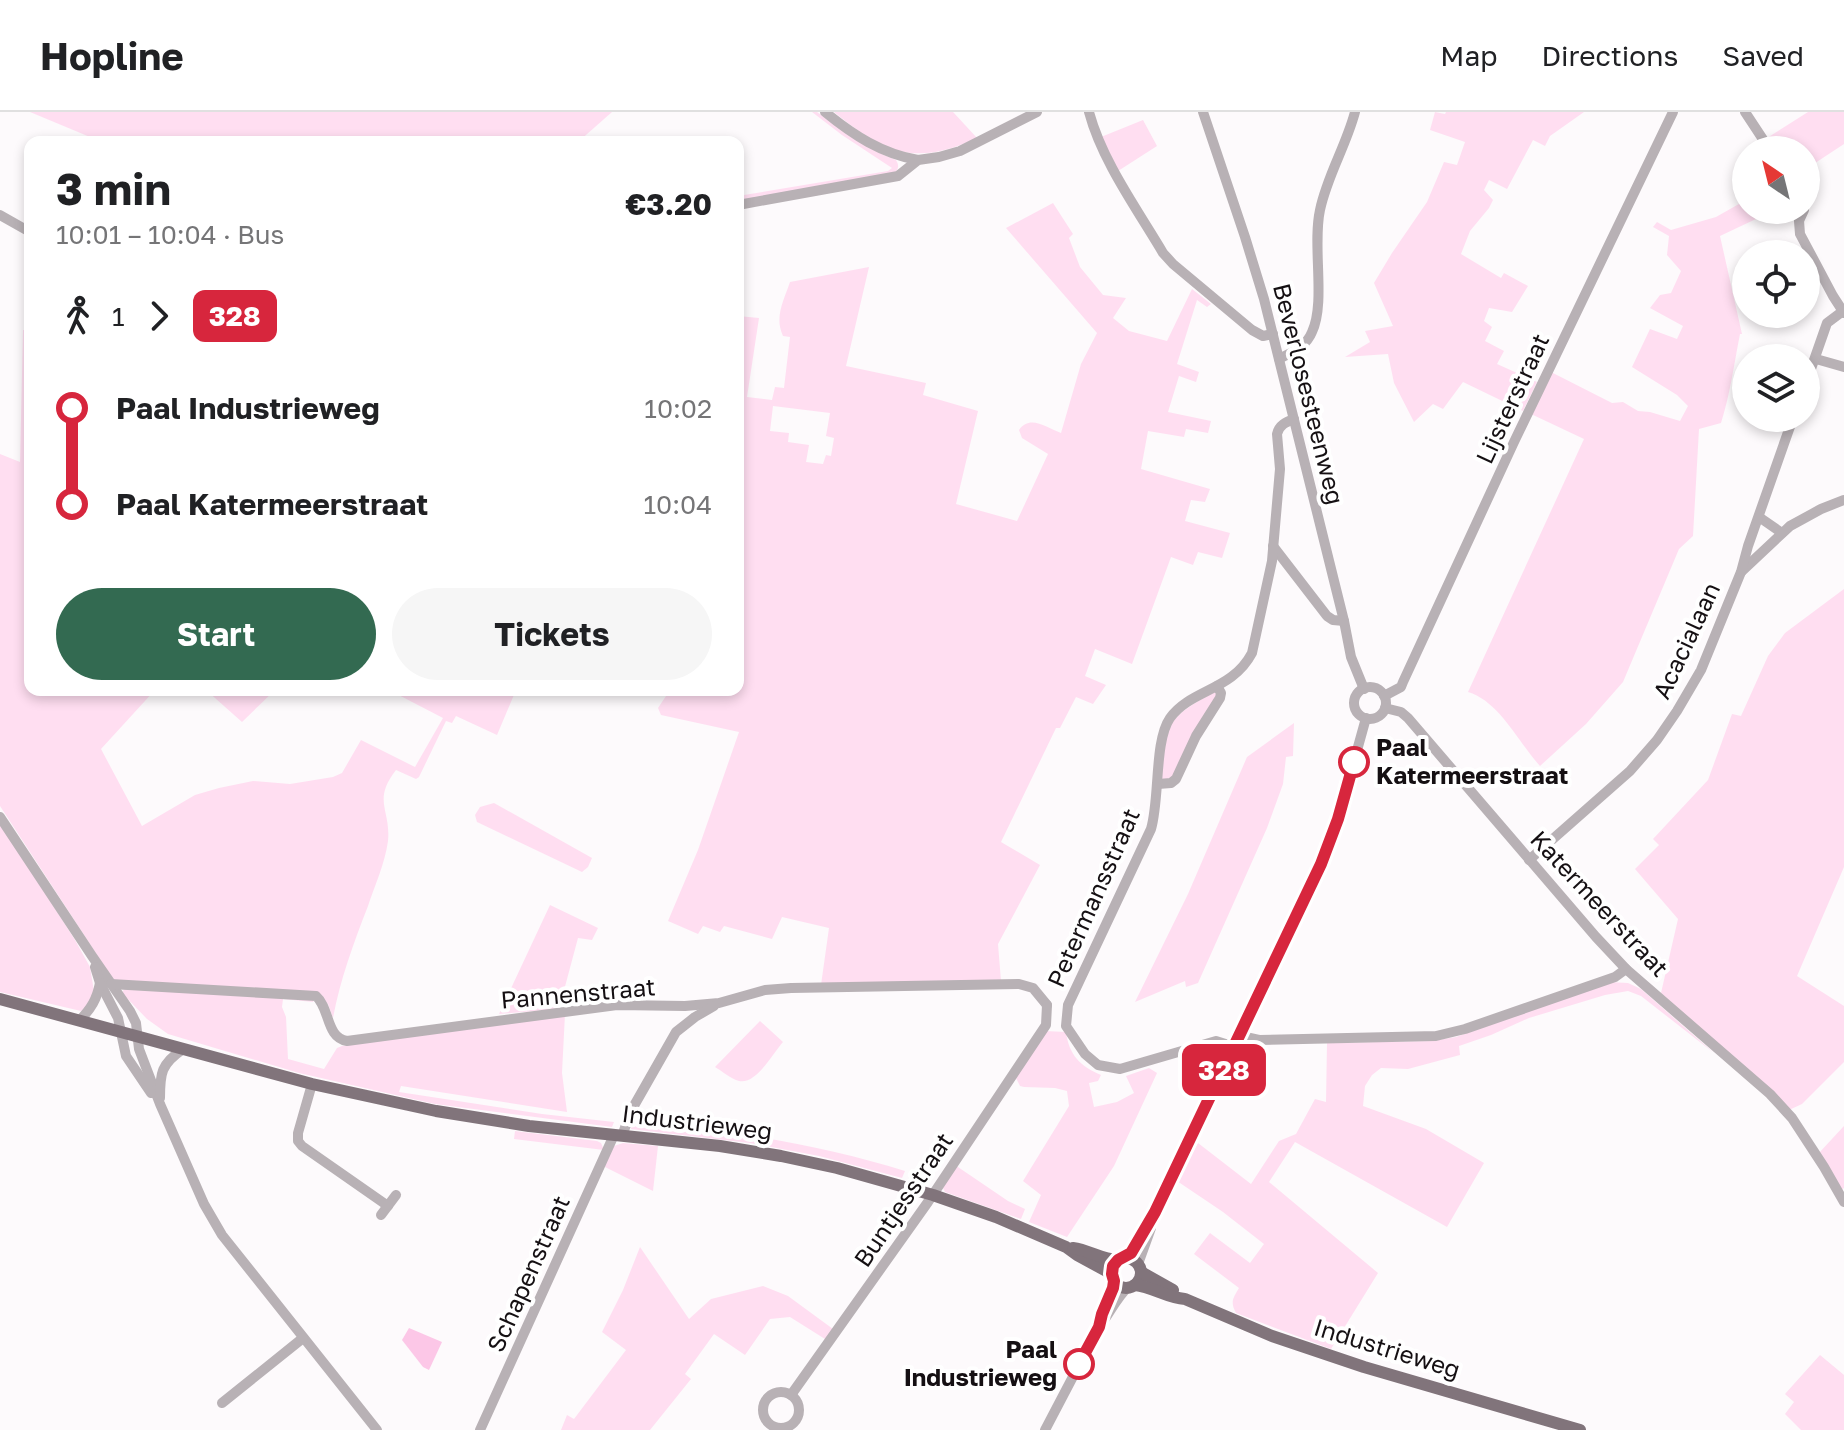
<!DOCTYPE html>
<html lang="en">
<head>
<meta charset="utf-8">
<style>
	:root { --surface:#fff; --page:#f6f6f6; --text:#202124; --muted:#757577; --line:#e0e0e0; --accent:#336a51 }
	body { margin:0; font-family:"Golos Text",sans-serif; background:var(--page); color:var(--text); height:100vh; display:flex; flex-direction:column; font-size:30px; white-space:nowrap }
	* { box-sizing:border-box; margin:0 }
	p { font-size:26px; color:var(--muted) }
	.icon { flex:none; width:44px; height:44px; fill:none; stroke:currentColor; stroke-width:2; stroke-linecap:round; stroke-linejoin:round }
	.map { position:relative; flex:1; overflow:hidden }
	.panel { position:absolute; left:24px; top:24px; width:720px; height:560px; display:flex; flex-direction:column; background:var(--surface); border-radius:16px; box-shadow:0 4px 12px #0003 }
	.panel>* { flex:none }
	.badge { padding:0 16px; border-radius:12px; font-size:28px; line-height:52px }
	.needle { width:52px; rotate:325deg }
	.tools { position:absolute; left:1732px; top:24px; display:grid; gap:16px }
	.tools a { display:grid; place-items:center; width:88px; height:88px; border-radius:50%; background:var(--surface); box-shadow:0 4px 12px #0003; font-size:40px }
	.map>.badge { position:absolute; translate:-50% -50%; box-shadow:0 0 0 4px #fff }
	.legs { display:flex; align-items:center; gap:12px; height:88px; padding:0 32px; font-size:26px }
	.legs p { margin-inline-start:auto }
	.headline { display:flex; align-items:center; justify-content:space-between; height:136px; padding:0 32px }
	h1 { font-size:44px; font-weight:700; line-height:60px }
	.button { display:flex; gap:16px; margin-top:auto; padding:16px 32px }
	.button a { flex:1; height:92px; border-radius:48px; background:var(--accent); color:#fff; font-size:32px; font-weight:700; line-height:92px; text-align:center }
	.button a+a { background:var(--page); color:var(--text) }
	ul { padding:0 32px; list-style:none }
	li { display:flex; align-items:center; gap:28px; height:96px; font-size:30px }
	li i { display:grid; place-items:center; width:12px; height:100%; margin:0 10px; background:currentColor }
	li i::after { content:''; width:20px; height:20px; margin:-10px; border:6px solid; border-radius:50%; background:var(--surface) }
	li p { margin-inline-start:auto }
	li:first-child i { background:linear-gradient(#0000 50%,currentColor 0) }
	li:last-child i { background:linear-gradient(currentColor 50%,#0000 0) }
	header { display:flex; align-items:center; gap:48px; box-sizing:border-box; height:112px; padding:0 40px; background:var(--surface); border-bottom:2px solid var(--line) }
	header strong { font-size:38px }
	nav { display:flex; gap:44px; margin-inline-start:auto; font-size:28px }
	.map>svg:first-child { display:block }
</style>
</head>
<body>
<header>
<strong>Hopline</strong>
<nav><a>Map</a><a>Directions</a><a>Saved</a></nav>
</header>
<div class="map">
<svg width="1844" height="1318" viewBox="0 0 1844 1318">
	<rect width="100%" height="100%" fill="#fdfafc"/>
	<g fill="#ffdef1" fill-rule="evenodd">
		<polygon points="30,0 612,0 578,30 102,30"/>
		<path d="M812,0H817C843,19 866,37 896,48C899,53 899,56 895,61L738,89V84L888,59L892,56L842,23Z"/>
		<path d="M834,0H953L977,26C915,55 884,41 834,0Z"/>
		<polygon points="1435,0 1445,2 1446,0 1584,0 1550,24 1545,34 1533,28 1507,77 1489,68 1484,78 1493,88 1489,96 1470,119 1461,142 1501,166 1504,161 1528,174 1512,200 1489,196 1484,209 1492,215 1485,229 1504,239 1497,252 1537,270 1523,299 1463,270 1443,297 1433,292 1414,310 1394,271 1388,242 1345,245 1370,230 1365,219 1393,214 1374,171 1392,141 1427,90 1444,50 1457,53 1465,30 1430,18"/>
		<polygon points="1808,0 1844,0 1844,32 1806,57 1806,38 1775,38 1767,26"/>
		<polygon points="1143,8 1157,34 1118,59 1101,25"/>
		<path d="M1746,88V98H1775L1720,124L1742,222H1740C1734,252 1730,283 1721,311L1699,317L1693,424L1679,437L1623,570L1586,612L1540,654C1518,630 1499,589 1468,580L1584,327L1531,302L1551,260L1612,291L1623,290L1638,299L1650,300L1680,309L1688,294L1677,283L1632,255L1650,217L1677,227L1683,214L1650,196L1660,183L1671,181L1681,159L1667,143L1669,124L1653,115L1657,110L1671,118L1716,105Z"/>
		<path d="M1053,91L1073,122L1069,126L1080,155L1103,183L1126,186L1113,206L1129,219L1167,229L1192,177L1211,192L1207,195L1197,188L1177,252L1199,260L1196,270L1179,264L1168,300L1211,309L1208,321L1186,317L1184,325L1148,319L1141,357L1210,377L1205,390L1191,388L1185,409L1230,421L1222,446L1198,440L1193,453L1171,445L1132,552L1095,537L1085,564L1106,573L1093,592L1076,585L1060,616H1056L1001,730L1040,753L998,832L1001,869L821,873L829,816L782,805L772,827L724,814L720,820L703,814L698,822L668,809L698,738L739,620L661,603L658,596L670,578H738V204L759,206L747,285L772,288L775,275L784,276L790,225L783,224C774,205 784,188 790,170L869,155L846,254L926,271L923,283L978,299L956,392L1017,409L1048,342L1022,326L1019,318C1030,302 1047,316 1061,321L1081,252L1097,221L1006,116ZM773,294L830,301L826,324L834,326L831,344L826,343L823,352L806,350L809,333L788,330L789,321L770,319Z"/>
		<path d="M23,218L30,219V578H155L101,637L142,714L195,683L219,676L253,669L290,672L333,665L342,661L361,628L415,655L443,606L389,578H516L497,623L456,604L452,611L446,609L419,665L416,667L396,658C372,689 391,697 388,729C385,751 375,773 368,794C354,830 340,868 333,906L328,892L317,882L313,890L283,887L282,895L286,905L288,947L324,957L337,936L342,934L565,902L562,961L567,1000L401,974L399,980L542,1002L614,1010L612,1015L435,992L299,961L168,922L147,907L122,881L124,877L114,869L0,694V342L20,350Z"/>
		<polygon points="1844,477 1844,755 1797,864 1844,894 1844,950 1802,992 1789,998 1661,881 1678,807 1635,757 1659,733 1653,727 1708,668 1732,602 1741,604 1768,544 1785,521"/>
		<polygon points="206,578 275,578 242,610"/>
		<path d="M1215,579L1218,581L1173,666L1163,668L1161,665C1167,608 1166,608 1215,579Z"/>
		<polygon points="1294,611 1293,644 1286,645 1283,672 1267,716 1198,871 1186,875 1185,869 1135,890 1188,782 1247,645"/>
		<polygon points="494,691 592,746 588,755 582,760 477,710 475,703 480,695"/>
		<polygon points="0,710 75,828 90,855 94,879 88,894 81,899 0,880"/>
		<polygon points="550,793 598,816 592,828 578,826 559,897 499,902"/>
		<path d="M1609,870L1628,871L1641,877L1714,941L1641,884L1628,879L1605,883L1529,906L1491,923L1459,934L1460,943L1408,957L1381,956L1372,963L1365,974L1363,994L1426,1017L1484,1051L1447,1115L1295,1030L1269,1070L1378,1161L1331,1237L1236,1201C1230,1190 1233,1186 1239,1176L1194,1142L1210,1121L1250,1151L1264,1132L1223,1100L1177,1069L1198,1031L1251,1072L1279,1029L1296,1022L1315,987L1326,990L1327,931L1431,929L1456,925Z"/>
		<path d="M760,909L783,930C773,941 756,973 739,969C731,967 722,959 715,955Z"/>
		<path d="M1045,919L1066,920C1069,943 1080,954 1101,963L1098,969L1089,971L1094,995L1117,990L1134,981L1126,964L1149,956L1157,961L1114,1054L1067,1125L1029,1110L1041,1083L1023,1069L1069,994L1067,979L1055,976L1024,975L1020,974L1015,964Z"/>
		<path d="M633,1009C722,1017 819,1032 905,1059L902,1066L819,1044L750,1031L631,1017Z"/>
		<polygon points="1844,1014 1844,1076 1841,1078 1819,1041"/>
		<polygon points="515,1019 597,1029 601,1031 604,1038 514,1027"/>
		<polygon points="623,1031 658,1034 653,1079 603,1054 614,1034"/>
		<polygon points="955,1053 1008,1089 1025,1097 1021,1107 945,1080 943,1076"/>
		<polygon points="640,1135 689,1207 711,1187 763,1174 788,1184 833,1217 825,1227 790,1205 770,1207 745,1243 714,1222 685,1262 691,1267 650,1318 561,1318 567,1303 574,1307 626,1238 602,1220 623,1178"/>
		<polygon points="1820,1243 1844,1263 1844,1318 1801,1318 1785,1302 1794,1290 1785,1282"/>
	</g>
	<polygon fill="#fcc7e7" points="409,1216 442,1230 429,1258 423,1255 402,1228"/>
	<g fill="none" stroke-linecap="round" stroke-linejoin="round">
		<g stroke="#b8b1b5" stroke-width="10">
			<path d="M825,0C853,23 882,42 918,48"/>
			<path d="M1089,0C1102,49 1137,97 1163,141L1173,152L1252,218L1263,224L1273,222"/>
			<polyline points="1203,0 1245,125 1264,187 1344,509 1351,545 1364,577"/>
			<polyline points="1745,0 1770,38"/>
			<polyline points="738,93 898,64 918,48 939,45 960,39 1037,0"/>
			<polyline points="1804,98 1799,109 1800,122 1833,184 1844,201"/>
			<polyline points="0,103 30,120"/>
			<path d="M1279,247C1292,240 1306,235 1312,220C1326,190 1312,134 1320,98C1327,64 1346,34 1355,0"/>
			<polyline points="1816,247 1844,255"/>
			<polyline points="1806,271 1827,211 1843,199"/>
			<polyline points="1759,405 1782,421"/>
			<polyline points="1273,434 1327,504 1333,508 1344,509"/>
			<polyline points="1742,459 1790,414 1821,397 1844,388"/>
			<circle cx="1370" cy="591" r="16"/>
			<polyline points="1384,584 1401,575 1403,570 1514,330 1673,0"/>
			<polyline points="1385,596 1401,600 1408,606 1596,825 1626,857 1770,982 1792,1006 1824,1055 1844,1090"/>
			<polyline points="1158,672 1171,671 1176,667 1196,624 1220,586 1221,581 1217,574"/>
			<polyline points="0,705 92,844 130,899 136,911 139,937 160,992 204,1092 222,1123 377,1318"/>
			<polyline points="1529,748 1630,659 1657,628 1677,599 1701,558 1741,460 1748,434 1793,306"/>
			<polyline points="95,855 100,871 118,906 126,944 151,981"/>
			<path d="M111,872L316,884C330,896 326,926 347,929L617,893L685,894L719,891L765,878L791,876L1019,872L1033,876L1047,893"/>
			<path d="M79,909C91,897 97,887 100,871"/>
			<polyline points="1241,924 1259,928 1436,924 1465,917 1615,865 1626,857"/>
			<path d="M1235,935L1216,929L1120,957L1098,953L1085,942L1066,914L1068,893L1151,717C1160,687 1154,629 1170,606C1191,577 1232,579 1252,541L1272,449L1280,357L1277,322C1279,313 1286,310 1294,307"/>
			<polyline points="312,972 298,1021 298,1029 302,1034 388,1094"/>
			<path d="M160,986C160,961 161,952 183,937"/>
			<polyline points="622,1024 631,999 676,920 695,905 714,894"/>
			<polyline points="381,1103 396,1083"/>
			<polyline points="1124,1146 1131,1141 1155,1100 1321,752 1338,707 1366,606"/>
			<polyline points="1138,1152 1151,1116"/>
			<polyline points="1100,1208 1114,1169"/>
			<circle cx="781" cy="1298" r="18"/>
			<polyline points="791,1283 928,1090 1046,913 1047,893"/>
			<polyline points="222,1291 303,1226"/>
			<polyline points="480,1318 614,1023"/>
			<path d="M1045,1318L1099,1215C1109,1203 1116,1186 1128,1175"/>
		</g>
		<g stroke="#81747b" stroke-width="12">
			<polyline points="0,887 312,972 436,999 529,1014 720,1034 781,1044 837,1056 933,1083 996,1105 1066,1135 1077,1143 1112,1162"/>
			<path d="M1073,1136C1089,1138 1102,1148 1118,1148"/>
			<circle cx="1126" cy="1161" r="15"/>
			<polyline points="1141,1160 1173,1178"/>
			<path d="M1135,1173C1153,1175 1167,1186 1185,1187L1272,1224L1364,1255L1580,1318"/>
		</g>
	</g>
	<g fill="none" stroke-linecap="round" stroke-linejoin="round">
		<defs>
			<polyline id="line-1" points="1079,1252 1099,1215 1102,1202 1113,1176 1114,1169 1112,1162 1113,1154 1118,1148 1131,1141 1155,1100 1321,752 1338,707 1354,650"/>
		</defs>
		<use href="#line-1" stroke="#fff" stroke-width="18"/>
		<use href="#line-1" stroke="#d7263d" stroke-width="12"/>
	</g>
	<g fill="#fff" stroke="#d7263d" stroke-width="4">
		<circle cx="1354" cy="650" r="14"/>
		<circle cx="1079" cy="1252" r="14"/>
	</g>
	<g text-anchor="middle" stroke-width="8" stroke-linejoin="round" paint-order="stroke">
		<g font-size="24" fill="#151013" stroke="#fff">
			<text transform="translate(1308 282) rotate(76)" y="8">Beverlosesteenweg</text>
			<text transform="translate(1513 287) rotate(-65)" y="8">Lijsterstraat</text>
			<text transform="translate(1687 529) rotate(-65)" y="8">Acacialaan</text>
			<text transform="translate(1094 786) rotate(-66)" y="8">Petermansstraat</text>
			<text transform="translate(1599 792) rotate(47)" y="8">Katermeerstraat</text>
			<text transform="translate(578 882) rotate(-5)" y="8">Pannenstraat</text>
			<text transform="translate(697 1011) rotate(7)" y="8">Industrieweg</text>
			<text transform="translate(904 1088) rotate(-56)" y="8">Buntjesstraat</text>
			<text transform="translate(529 1162) rotate(-66)" y="8">Schapenstraat</text>
			<text transform="translate(1387 1237) rotate(17)" y="8">Industrieweg</text>
		</g>
		<g font-size="24" font-weight="bold" fill="#151013" stroke="#fff" text-anchor="start">
			<text x="1376" y="644">Paal<tspan x="1376" dy="28">Katermeerstraat</tspan></text>
			<text x="1057" y="1246" text-anchor="end">Paal<tspan x="1057" dy="28">Industrieweg</tspan></text>
		</g>
	</g>
</svg>
<div class="tools">
<a><svg class="needle" viewBox="-14 -14 28 28"><path d="M0-13l5 13h-10z" fill="#e53935"/><path d="M0 13l5-13h-10z" fill="#757577"/></svg></a>
<a><svg class="icon" aria-label="locate" viewBox="0 0 24 24"><circle cx="12" cy="12" r="6"/><path d="M12 2v4M12 18v4M2 12h4M18 12h4"/></svg></a>
<a><svg class="icon" aria-label="layers" viewBox="0 0 24 24"><path d="M12 4l9 5-9 5-9-5zM3 14l9 5 9-5"/></svg></a>
</div>
<b class="badge" style="left:1224px;top:958px;background:#d7263d;color:#fff">328</b>
<section class="panel">
<div class="headline"><div><h1>3 min</h1><p>10:01 – 10:04 · Bus</p></div><b>€3.20</b></div>
<div class="legs"><svg class="icon" aria-label="walk" viewBox="0 0 24 24"><circle cx="13" cy="4" r="2"/><path d="M13 8l-2 6 4 7M11 14l-3 7M7 12l3-4h3l4 4"/></svg>1<svg class="icon" aria-label="forward" viewBox="0 0 24 24"><path d="M9 5l7 7-7 7"/></svg><b class="badge" style="background:#d7263d;color:#fff">328</b></div>
<ul>
<li><i style="color:#d7263d"></i><b>Paal Industrieweg</b><p>10:02</p></li>
<li><i style="color:#d7263d"></i><b>Paal Katermeerstraat</b><p>10:04</p></li>
</ul>
<div class="button"><a>Start</a><a>Tickets</a></div>
</section>
</div>
</body>
</html>
